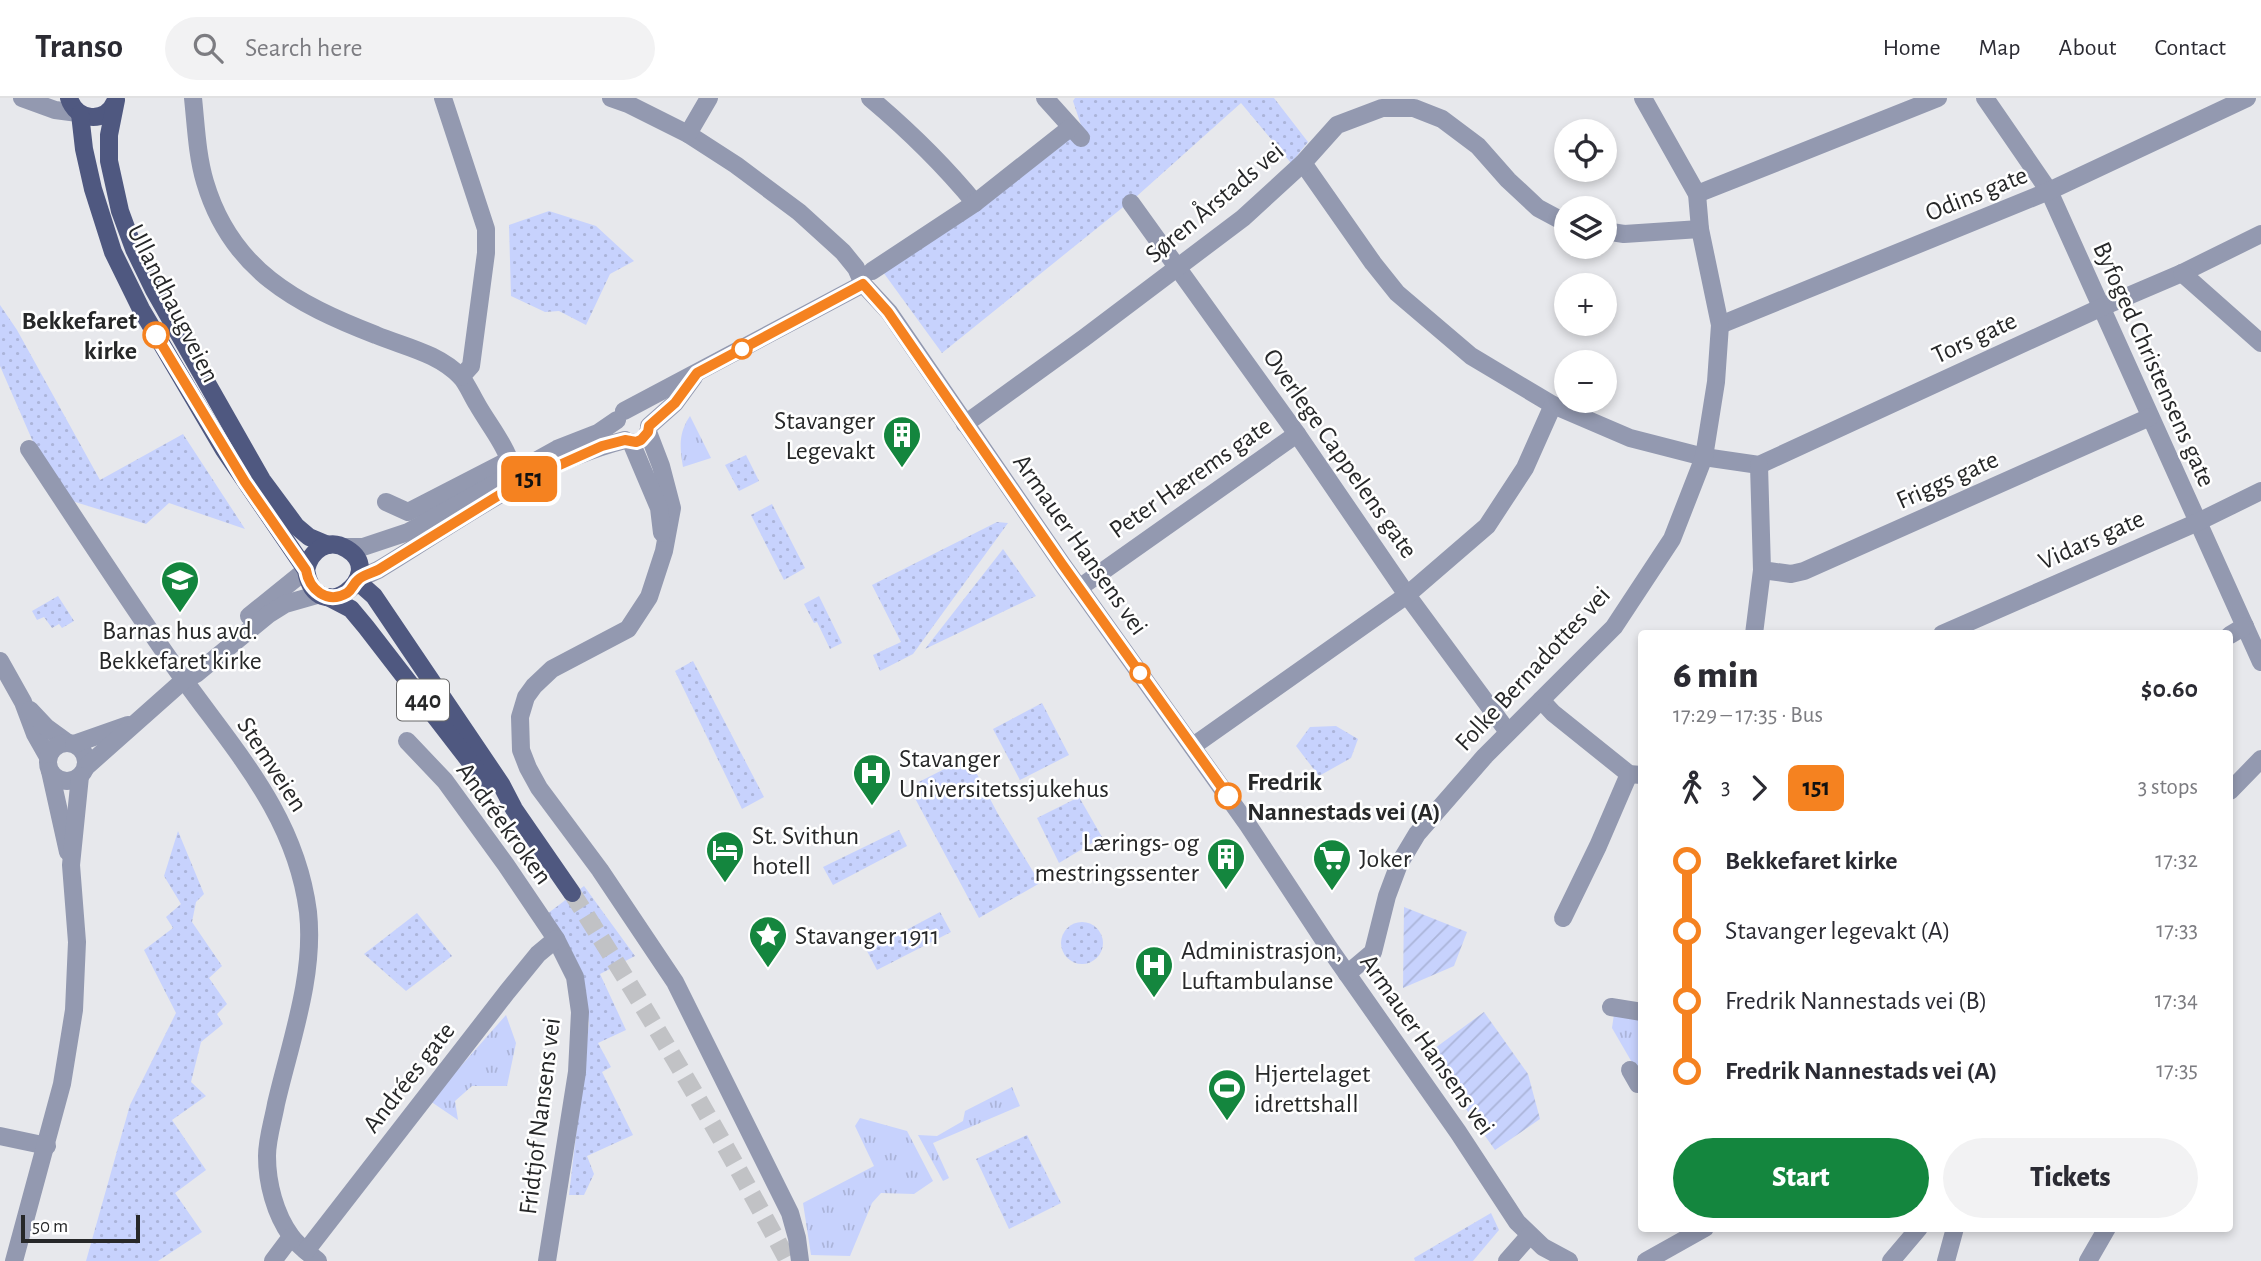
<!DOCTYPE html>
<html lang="en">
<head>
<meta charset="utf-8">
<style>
	:root { --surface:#fff; --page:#f2f2f3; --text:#2b2b33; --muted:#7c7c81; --line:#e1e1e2; --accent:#14863e }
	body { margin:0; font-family:"Alegreya Sans",sans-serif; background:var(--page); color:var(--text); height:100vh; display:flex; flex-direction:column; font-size:26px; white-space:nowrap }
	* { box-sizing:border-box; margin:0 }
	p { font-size:23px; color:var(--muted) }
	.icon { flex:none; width:38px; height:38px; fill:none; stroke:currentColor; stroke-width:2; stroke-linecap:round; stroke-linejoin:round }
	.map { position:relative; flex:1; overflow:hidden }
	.sheet { position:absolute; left:1638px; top:532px; width:595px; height:602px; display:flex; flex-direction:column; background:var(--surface); border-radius:7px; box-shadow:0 4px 10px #0003 }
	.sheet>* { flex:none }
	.badge { padding:0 14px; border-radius:10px; font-size:24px; line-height:46px }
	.tools { position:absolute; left:1554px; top:21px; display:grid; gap:14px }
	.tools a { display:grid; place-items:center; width:63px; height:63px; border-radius:50%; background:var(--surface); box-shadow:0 4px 10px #0003; font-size:35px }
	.scale { position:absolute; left:21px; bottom:18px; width:119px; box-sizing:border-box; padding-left:7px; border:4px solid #272829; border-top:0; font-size:19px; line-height:24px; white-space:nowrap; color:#272829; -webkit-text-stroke:5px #fff; paint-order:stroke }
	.map>.badge { position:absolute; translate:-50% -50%; box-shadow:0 0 0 4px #fff }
	.legs { display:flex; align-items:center; gap:10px; height:77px; padding:0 35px; font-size:23px }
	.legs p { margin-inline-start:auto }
	.summary { display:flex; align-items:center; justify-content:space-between; height:119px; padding:0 35px }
	h1 { font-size:38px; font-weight:800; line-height:52px }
	.cta { display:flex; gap:14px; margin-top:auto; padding:14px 35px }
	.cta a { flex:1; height:80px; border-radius:42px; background:var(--accent); color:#fff; font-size:28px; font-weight:800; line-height:80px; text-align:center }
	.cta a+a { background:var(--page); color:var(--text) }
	ul { padding:0 35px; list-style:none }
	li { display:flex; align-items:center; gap:24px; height:70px; font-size:26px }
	li i { display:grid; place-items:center; width:10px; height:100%; margin:0 9px; background:currentColor }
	li i::after { content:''; width:18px; height:18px; margin:-9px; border:5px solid; border-radius:50%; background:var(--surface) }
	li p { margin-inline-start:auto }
	li:first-child i { background:linear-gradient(#0000 50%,currentColor 0) }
	li:last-child i { background:linear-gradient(currentColor 50%,#0000 0) }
	header { display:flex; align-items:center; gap:42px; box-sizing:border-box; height:98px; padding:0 35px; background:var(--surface); border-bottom:2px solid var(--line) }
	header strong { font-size:33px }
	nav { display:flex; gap:38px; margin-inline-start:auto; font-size:24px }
	.search { width:490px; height:63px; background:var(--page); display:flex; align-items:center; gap:18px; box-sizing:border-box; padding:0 24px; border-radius:38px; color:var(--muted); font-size:26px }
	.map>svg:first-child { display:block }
</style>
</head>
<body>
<header>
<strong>Transo</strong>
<div class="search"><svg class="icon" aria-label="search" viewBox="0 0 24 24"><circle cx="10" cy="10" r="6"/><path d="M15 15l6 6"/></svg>Search here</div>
<nav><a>Home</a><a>Map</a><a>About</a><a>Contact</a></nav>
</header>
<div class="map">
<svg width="2261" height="1163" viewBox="0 0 2261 1163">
	<defs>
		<pattern id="grass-tufts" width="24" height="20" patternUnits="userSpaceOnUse" patternTransform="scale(1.75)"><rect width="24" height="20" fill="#c7d2fd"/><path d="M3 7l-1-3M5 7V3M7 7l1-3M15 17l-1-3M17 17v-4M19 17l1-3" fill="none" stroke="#abb4d9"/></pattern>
		<pattern id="park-dots" width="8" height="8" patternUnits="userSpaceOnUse" patternTransform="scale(1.75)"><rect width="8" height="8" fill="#c7d2fd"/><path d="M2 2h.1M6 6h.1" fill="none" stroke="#abb4d9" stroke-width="1.8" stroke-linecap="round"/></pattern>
		<pattern id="garden-furrows" width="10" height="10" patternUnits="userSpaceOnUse" patternTransform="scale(1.75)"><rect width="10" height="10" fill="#c7d2fd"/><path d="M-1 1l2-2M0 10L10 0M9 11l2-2" fill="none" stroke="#abb4d9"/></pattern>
	</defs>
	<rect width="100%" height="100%" fill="#e7e8ec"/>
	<g fill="url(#grass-tufts)">
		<path d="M690,318L711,360L683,369C680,349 678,336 690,318Z"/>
		<polygon points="1614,916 1641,921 1641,980 1612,930"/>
		<polygon points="506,917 516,945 507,988 472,988 455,1003 458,1022 430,1003"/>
		<polygon points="1012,989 1020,1008 933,1045 949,1080 943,1083 918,1037 937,1038 963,1023 965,1013"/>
		<polygon points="860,1020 907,1033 933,1083 914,1096 881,1095 872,1105 850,1158 811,1157 803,1105 874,1068 855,1028"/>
	</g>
	<g fill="url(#park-dots)">
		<polygon points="1075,0 1274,0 1308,44 1291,65 1241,5 1137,98 942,255 883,174 978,112 1081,27 1073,3"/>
		<polygon points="549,113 596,128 634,163 610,176 586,227 559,213 545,214 511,198 509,127"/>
		<polygon points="0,207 17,232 100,382 183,336 245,431 169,405 146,426 72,403 37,353 0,268"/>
		<polygon points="746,357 759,383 739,393 725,367"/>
		<polygon points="772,406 805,470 784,482 751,417"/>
		<polygon points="997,424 1008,425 913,556 880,573 873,557 901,544 872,487"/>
		<polygon points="1003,451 1036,498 925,551"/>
		<polygon points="58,498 74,523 62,530 59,526 52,530 44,519 37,522 32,513"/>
		<polygon points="819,498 842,545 830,551 817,524 814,525 804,506"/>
		<polygon points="693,563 764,699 742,711 675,573"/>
		<polygon points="1042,605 1069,657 1020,682 993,631"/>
		<polygon points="1336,628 1358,641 1351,660 1319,678 1296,648 1310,629"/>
		<polygon points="968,659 998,716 1040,785 979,820 909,689"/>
		<polygon points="1079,699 1102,739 1059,765 1037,720"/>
		<polygon points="899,732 907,748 833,787 823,769"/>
		<polygon points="178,733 204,796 196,804 192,824 222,868 209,880 227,906 217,916 223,926 201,944 191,984 206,998 172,1022 206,1072 175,1095 202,1134 158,1163 86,1163 130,1007 176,915 144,852 173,830 166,819 181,806 164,778"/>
		<polygon points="584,788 635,858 600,876 626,932 598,945 611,969 602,974 633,1037 587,1058 594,1076 584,1097 569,1097 589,925 581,872 547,816"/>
		<polygon points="940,814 951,834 877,872 867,853"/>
		<polygon points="417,815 452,858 406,893 364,856"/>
		<circle cx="1082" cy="845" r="21"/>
		<polygon points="1027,1037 1061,1105 1009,1131 976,1061"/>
		<polygon points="1491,1115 1499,1132 1473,1163 1415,1163 1414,1160"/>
	</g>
	<g fill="url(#garden-furrows)">
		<polygon points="1404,809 1467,834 1454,868 1403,890"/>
		<polygon points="1484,914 1528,976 1540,1021 1495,1052 1427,956"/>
	</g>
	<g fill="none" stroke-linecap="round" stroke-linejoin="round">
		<path stroke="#c1c2c5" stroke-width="18" stroke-dasharray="18 9" stroke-linecap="butt" d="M572,795C649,915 721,1037 788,1163"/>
		<g stroke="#9399b0" stroke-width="18">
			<polyline points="22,0 55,12 78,15"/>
			<path d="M193,0C196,28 197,57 205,84C231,172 296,206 376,237C405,249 438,255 461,279C467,286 472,298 477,306C487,324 502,342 509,361C512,370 512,378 517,386"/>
			<polyline points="443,0 486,131 486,155 471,268 461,279"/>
			<polyline points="611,0 628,6 688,36 736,67 799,114 843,154 856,170 863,186 889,214 1062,466 1248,727 1329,850 1458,1034 1517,1124 1543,1149 1569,1163"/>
			<path d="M870,0C908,32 943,66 975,105"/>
			<polyline points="1045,0 1081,40"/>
			<polyline points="1985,0 2049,93 2261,564"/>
			<polyline points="688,36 709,0"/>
			<polyline points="1303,65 1373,165 1397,195 1471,258 1553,307 1630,340 1704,359 1759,367 2100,210 2182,175 2261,136"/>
			<polyline points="1697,96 1938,0"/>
			<polyline points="1131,105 1297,336 1407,497 1508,634"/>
			<polyline points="1605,133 1624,136 1700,131"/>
			<polyline points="872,173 975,105 1070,30"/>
			<polyline points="2182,175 2261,245"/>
			<polyline points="1720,227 2049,93 2247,0"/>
			<polyline points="624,313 863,186"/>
			<polyline points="965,326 1084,240 1243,120 1303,65 1337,27 1382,10 1414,10 1442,21 1478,48 1508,82 1538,110 1566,125"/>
			<polyline points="649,328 675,305 694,279"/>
			<polyline points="648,334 661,368 672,410 664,453 649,499 628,531 552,571 534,588 526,599 520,619 521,652 528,670 539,690 600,772 675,884 790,1115 797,1140 800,1163"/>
			<polyline points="631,344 659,410 662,435"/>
			<path d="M29,351C76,422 122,493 170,562C226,644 295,711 308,814C315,878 290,945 276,1006C273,1023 267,1041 267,1058C267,1085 275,1116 291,1138C298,1148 309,1155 318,1163"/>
			<polyline points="1759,367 1762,472 1791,476 1804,473 2150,319"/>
			<polyline points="386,404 408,414 509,362"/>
			<polyline points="345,449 363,449 408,434 557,351 598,335 617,322"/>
			<path d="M358,481L378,472C456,425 535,365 625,342"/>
			<polyline points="1079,490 1297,336"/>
			<polyline points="249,518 306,472"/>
			<polyline points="1754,536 1762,472"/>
			<polyline points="1942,536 2198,424 2261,393"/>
			<polyline points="2230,537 2245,528"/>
			<polyline points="0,563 23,604 35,636 48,659"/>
			<polyline points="1541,602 1553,615 1629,676 1641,677"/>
			<polyline points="30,612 46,629 68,645"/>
			<polyline points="407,643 445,683 506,767 556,841 575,879 580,914 577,974 547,1163"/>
			<circle cx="67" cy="664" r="19"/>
			<polyline points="74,646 128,627"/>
			<polyline points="1193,648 1407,497 1487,428 1525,370 1553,307"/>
			<polyline points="86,669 184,582 196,576 269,516 285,506 320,496"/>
			<polyline points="50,673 68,754"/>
			<polyline points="2230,693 2261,661"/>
			<polyline points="1563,820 1598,748 1629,676"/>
			<polyline points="1347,876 1373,854 1387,798 1399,766 1417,736 1485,658 1614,529 1672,441 1704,359 1716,284 1720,227 1700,131 1697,96 1643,0"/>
			<polyline points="1611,909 1642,914"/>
			<polyline points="1630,972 1638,986 1642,986"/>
			<polyline points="0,1038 47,1048"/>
			<polyline points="306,1153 507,894 538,856 556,841"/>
			<polyline points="14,1163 62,986 74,912 77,844 71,767 80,678"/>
			<polyline points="273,1163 291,1139"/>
			<polyline points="1507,1163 1529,1138"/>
			<polyline points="1646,1163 1705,1130"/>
			<polyline points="1891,1163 1919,1130"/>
			<polyline points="1946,1163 1955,1130"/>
			<polyline points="2088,1163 2107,1130"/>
		</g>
		<g stroke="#4f5880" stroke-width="18">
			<path d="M69,0C76,23 105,26 115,4"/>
			<polyline points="116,2 109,37 109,63 120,113 134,151 154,192 262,382 296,428 309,439 328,447"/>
			<path d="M80,16L84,51L93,91L113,154L141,211L224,352L306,472C316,533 389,477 347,451C328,439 310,453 306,472"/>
			<polyline points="357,483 374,498 501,686 514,711 572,795"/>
			<polyline points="328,499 351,511 366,529 488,687"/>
		</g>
	</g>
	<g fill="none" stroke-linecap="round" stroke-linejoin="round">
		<defs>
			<path id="line-1" d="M156,237L245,384L306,472C309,491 327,507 347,495C353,491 353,486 358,482C361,478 372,475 378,472L517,386L602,348L625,342L636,344L641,342L648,334L649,328L675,305L697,275L863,186L888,214L1062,466L1228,698"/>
		</defs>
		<use href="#line-1" stroke="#fff" stroke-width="16"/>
		<use href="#line-1" stroke="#f58220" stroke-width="10"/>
	</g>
	<defs>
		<symbol id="building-pin" viewBox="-11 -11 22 30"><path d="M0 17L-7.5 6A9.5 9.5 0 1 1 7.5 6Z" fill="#14863e" stroke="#fff"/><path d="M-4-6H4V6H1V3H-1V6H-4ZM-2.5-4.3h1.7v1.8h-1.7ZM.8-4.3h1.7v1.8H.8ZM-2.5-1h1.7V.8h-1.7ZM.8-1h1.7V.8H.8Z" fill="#fff"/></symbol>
		<symbol id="school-pin" viewBox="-11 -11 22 30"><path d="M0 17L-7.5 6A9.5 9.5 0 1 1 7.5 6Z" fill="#14863e" stroke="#fff"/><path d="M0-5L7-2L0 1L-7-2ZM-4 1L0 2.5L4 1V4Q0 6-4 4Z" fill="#fff"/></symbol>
		<symbol id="hospital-pin" viewBox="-11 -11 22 30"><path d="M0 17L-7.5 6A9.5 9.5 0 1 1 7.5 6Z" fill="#14863e" stroke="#fff"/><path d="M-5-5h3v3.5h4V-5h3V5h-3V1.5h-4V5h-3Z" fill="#fff"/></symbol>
		<symbol id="hotel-pin" viewBox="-11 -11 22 30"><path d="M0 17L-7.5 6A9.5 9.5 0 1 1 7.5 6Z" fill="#14863e" stroke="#fff"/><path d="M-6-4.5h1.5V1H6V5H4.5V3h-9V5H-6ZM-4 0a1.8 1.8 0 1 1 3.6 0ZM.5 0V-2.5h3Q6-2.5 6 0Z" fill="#fff"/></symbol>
		<symbol id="supermarket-pin" viewBox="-11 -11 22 30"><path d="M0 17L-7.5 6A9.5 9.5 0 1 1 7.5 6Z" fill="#14863e" stroke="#fff"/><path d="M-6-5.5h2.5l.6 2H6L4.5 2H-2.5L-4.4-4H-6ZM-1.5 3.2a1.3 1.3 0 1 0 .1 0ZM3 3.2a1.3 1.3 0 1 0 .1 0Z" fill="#fff"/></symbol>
		<symbol id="sight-pin" viewBox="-11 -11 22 30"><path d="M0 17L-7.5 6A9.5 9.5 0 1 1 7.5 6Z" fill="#14863e" stroke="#fff"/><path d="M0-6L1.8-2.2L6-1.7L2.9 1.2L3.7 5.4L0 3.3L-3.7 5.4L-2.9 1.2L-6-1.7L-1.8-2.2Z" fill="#fff"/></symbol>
		<symbol id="stadium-pin" viewBox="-11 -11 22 30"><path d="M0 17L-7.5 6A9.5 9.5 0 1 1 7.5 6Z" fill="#14863e" stroke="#fff"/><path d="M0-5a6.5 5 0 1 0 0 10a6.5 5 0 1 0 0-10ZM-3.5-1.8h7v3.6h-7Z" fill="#fff"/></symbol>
	</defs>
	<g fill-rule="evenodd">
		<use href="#building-pin" x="880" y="315" width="44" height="60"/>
		<use href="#school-pin" x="158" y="460" width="44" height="60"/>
		<use href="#hospital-pin" x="850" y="653" width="44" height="60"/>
		<use href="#hotel-pin" x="703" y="730" width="44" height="60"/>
		<use href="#building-pin" x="1204" y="737" width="44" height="60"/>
		<use href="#supermarket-pin" x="1310" y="738" width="44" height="60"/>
		<use href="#sight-pin" x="746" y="815" width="44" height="60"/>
		<use href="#hospital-pin" x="1132" y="845" width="44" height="60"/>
		<use href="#stadium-pin" x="1205" y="968" width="44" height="60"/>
	</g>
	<g fill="#fff" stroke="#f58220" stroke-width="3.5">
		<circle cx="156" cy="237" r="12"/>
		<circle cx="742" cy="251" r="9"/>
		<circle cx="1140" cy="575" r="9"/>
		<circle cx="1228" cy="698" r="12"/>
	</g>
	<g text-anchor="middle" stroke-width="5" stroke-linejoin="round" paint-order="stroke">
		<rect fill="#fff" stroke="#686869" stroke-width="2" x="397" y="581.5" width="52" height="41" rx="5"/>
		<g font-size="24" font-weight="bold" fill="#272829">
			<text x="423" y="610">440</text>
		</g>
		<g font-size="26" fill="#272829" stroke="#fff">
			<text transform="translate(1976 95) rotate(-22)" y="9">Odins gate</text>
			<text transform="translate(1214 104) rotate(-40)" y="9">Søren Årstads vei</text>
			<text transform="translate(174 205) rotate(63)" y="9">Ullandhaugveien</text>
			<text transform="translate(1974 239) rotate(-25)" y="9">Tors gate</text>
			<text transform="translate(2155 266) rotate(66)" y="9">Byfoged Christensens gate</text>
			<text transform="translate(1341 355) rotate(55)" y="9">Overlege Cappelens gate</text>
			<text transform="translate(1190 379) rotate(-35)" y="9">Peter Hærems gate</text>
			<text transform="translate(1947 381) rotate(-24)" y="9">Friggs gate</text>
			<text transform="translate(2091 441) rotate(-24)" y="9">Vidars gate</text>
			<text transform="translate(1081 446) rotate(55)" y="9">Armauer Hansens vei</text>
			<text transform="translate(1532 570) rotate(-47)" y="9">Folke Bernadottes vei</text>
			<text transform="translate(273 666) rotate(57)" y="9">Stemveien</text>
			<text transform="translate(505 725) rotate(54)" y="9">Andréekroken</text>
			<text transform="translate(1428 946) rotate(55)" y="9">Armauer Hansens vei</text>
			<text transform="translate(408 979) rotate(-52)" y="9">Andrées gate</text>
			<text transform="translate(539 1018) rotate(-83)" y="9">Fridtjof Nansens vei</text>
		</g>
		<g font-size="26" font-weight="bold" fill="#272829" stroke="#fff" text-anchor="end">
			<text x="137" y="231">Bekkefaret<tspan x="137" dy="30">kirke</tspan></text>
			<text x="1247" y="692" text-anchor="start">Fredrik<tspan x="1247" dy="30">Nannestads vei (A)</tspan></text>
		</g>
		<g font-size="26" fill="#272829" stroke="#fff" text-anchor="start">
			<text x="875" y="331" text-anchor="end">Stavanger<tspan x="875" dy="30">Legevakt</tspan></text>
			<text x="180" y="541" text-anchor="middle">Barnas hus avd.<tspan x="180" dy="30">Bekkefaret kirke</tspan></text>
			<text x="899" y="669">Stavanger<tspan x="899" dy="30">Universitetssjukehus</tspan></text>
			<text x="752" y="746">St. Svithun<tspan x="752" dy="30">hotell</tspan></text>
			<text x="1199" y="753" text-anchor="end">Lærings- og<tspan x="1199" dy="30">mestringssenter</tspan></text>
			<text x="1359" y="769">Joker</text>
			<text x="795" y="846">Stavanger 1911</text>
			<text x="1181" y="861">Administrasjon,<tspan x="1181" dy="30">Luftambulanse</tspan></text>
			<text x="1254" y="984">Hjertelaget<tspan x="1254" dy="30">idrettshall</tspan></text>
		</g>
	</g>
</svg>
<div class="tools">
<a><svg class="icon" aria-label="locate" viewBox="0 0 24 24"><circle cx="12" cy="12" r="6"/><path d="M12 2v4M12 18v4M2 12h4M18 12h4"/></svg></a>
<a><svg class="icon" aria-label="layers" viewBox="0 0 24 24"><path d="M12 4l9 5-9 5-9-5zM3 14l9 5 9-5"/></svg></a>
<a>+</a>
<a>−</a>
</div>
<div class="scale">50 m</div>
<b class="badge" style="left:529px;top:381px;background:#f58220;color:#111">151</b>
<section class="sheet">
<div class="summary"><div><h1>6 min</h1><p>17:29 – 17:35 · Bus</p></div><b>$0.60</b></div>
<div class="legs"><svg class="icon" aria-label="walk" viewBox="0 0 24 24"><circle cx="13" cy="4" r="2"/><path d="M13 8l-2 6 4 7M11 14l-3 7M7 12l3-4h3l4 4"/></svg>3<svg class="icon" aria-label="forward" viewBox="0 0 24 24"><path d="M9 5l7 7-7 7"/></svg><b class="badge" style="background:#f58220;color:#111">151</b><p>3 stops</p></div>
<ul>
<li><i style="color:#f58220"></i><b>Bekkefaret kirke</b><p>17:32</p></li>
<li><i style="color:#f58220"></i><span>Stavanger legevakt (A)</span><p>17:33</p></li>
<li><i style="color:#f58220"></i><span>Fredrik Nannestads vei (B)</span><p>17:34</p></li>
<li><i style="color:#f58220"></i><b>Fredrik Nannestads vei (A)</b><p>17:35</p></li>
</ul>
<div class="cta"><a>Start</a><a>Tickets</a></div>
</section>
</div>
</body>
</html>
